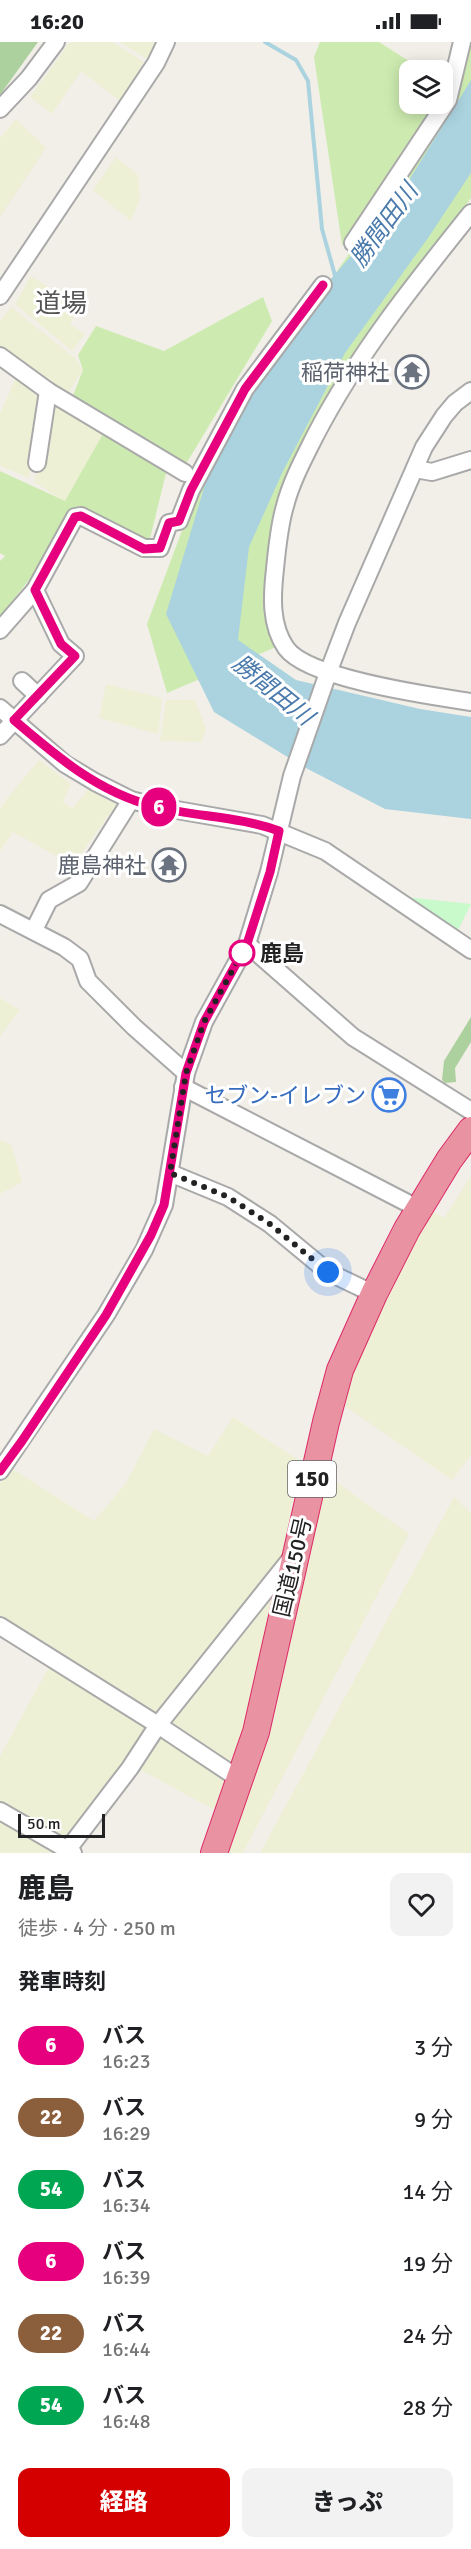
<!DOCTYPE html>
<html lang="ja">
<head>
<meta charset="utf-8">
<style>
	:root { --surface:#fff; --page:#f2f2f2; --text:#202124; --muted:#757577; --accent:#d40000 }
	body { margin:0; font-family:Signika,"Noto Sans JP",sans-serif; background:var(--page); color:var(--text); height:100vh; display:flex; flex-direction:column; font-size:22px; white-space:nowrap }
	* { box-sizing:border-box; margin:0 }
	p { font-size:20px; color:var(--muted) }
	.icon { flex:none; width:33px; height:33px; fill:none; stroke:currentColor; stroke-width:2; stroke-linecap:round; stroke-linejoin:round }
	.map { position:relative; height:1811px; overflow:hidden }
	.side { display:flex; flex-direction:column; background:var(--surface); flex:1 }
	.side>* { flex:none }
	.badge { padding:0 12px; border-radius:20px; font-size:21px; line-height:39px }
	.tools { position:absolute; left:399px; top:18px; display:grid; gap:12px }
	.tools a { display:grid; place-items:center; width:54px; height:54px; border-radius:12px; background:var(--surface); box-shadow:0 3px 15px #0003; font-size:30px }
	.scale { position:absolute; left:18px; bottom:15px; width:87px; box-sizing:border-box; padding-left:6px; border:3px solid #222; border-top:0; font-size:16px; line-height:21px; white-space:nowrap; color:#222; -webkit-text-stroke:4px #fff; paint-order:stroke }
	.you { position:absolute; width:30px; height:30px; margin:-15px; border:4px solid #fff; border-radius:50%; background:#1a73e8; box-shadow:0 0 0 9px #1a73e833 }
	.map>.badge { position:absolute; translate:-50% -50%; box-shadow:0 0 0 3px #fff }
	h2 { padding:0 18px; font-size:22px; line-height:54px }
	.round { display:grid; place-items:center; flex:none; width:63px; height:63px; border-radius:12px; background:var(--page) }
	.overview { display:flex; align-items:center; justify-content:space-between; height:102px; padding:0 18px }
	h1 { font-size:28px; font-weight:800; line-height:45px }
	.button { display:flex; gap:12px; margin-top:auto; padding:12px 18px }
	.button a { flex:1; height:69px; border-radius:12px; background:var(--accent); color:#fff; font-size:24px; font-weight:800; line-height:69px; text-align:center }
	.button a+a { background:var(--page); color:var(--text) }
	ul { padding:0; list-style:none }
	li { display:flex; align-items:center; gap:18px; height:72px; padding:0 18px }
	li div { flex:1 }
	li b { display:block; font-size:22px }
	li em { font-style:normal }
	li .badge { min-width:66px; font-weight:700; text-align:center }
	.status { display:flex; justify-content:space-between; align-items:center; height:42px; padding:0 30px; background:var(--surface); direction:ltr }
	.status svg { height:16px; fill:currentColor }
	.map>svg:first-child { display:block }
</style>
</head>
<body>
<div class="status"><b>16:20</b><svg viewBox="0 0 49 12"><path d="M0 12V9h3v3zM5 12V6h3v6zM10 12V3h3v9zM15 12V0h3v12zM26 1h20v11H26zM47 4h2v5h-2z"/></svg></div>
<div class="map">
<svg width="471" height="1811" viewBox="0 0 471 1811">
	<rect width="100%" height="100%" fill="#f2efe9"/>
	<g fill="#eef0d5">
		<polygon points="70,0 112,0 144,20 120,59 81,29 52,72 30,55"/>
		<polygon points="119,0 158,0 147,17"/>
		<polygon points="16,77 46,106 0,175 0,96"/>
		<polygon points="116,115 138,133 140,157 131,179 93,148"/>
		<polygon points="31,234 79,265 70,282 85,292 72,309 15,262"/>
		<polygon points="11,265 76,317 83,328 66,355 0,309 0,279"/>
		<polygon points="17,333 43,354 29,436 0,424 0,372"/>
		<polygon points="57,358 104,390 65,460 34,440"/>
		<polygon points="106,642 162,656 158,692 99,676"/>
		<polygon points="166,658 195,658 206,686 202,700 160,699"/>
		<polygon points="39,718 71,742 63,760 72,766 89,747 118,760 73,823 13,790 0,809 0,767 8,755"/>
		<polygon points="0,956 20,968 0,994"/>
		<polygon points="0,1098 11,1102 22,1140 0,1152"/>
		<polygon points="471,1134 471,1413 452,1438 339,1360 390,1242 430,1168 444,1176"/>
		<polygon points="233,1375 300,1419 262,1622 218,1770 128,1721 63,1811 0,1811 0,1714 55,1614 0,1577 0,1442 11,1426 94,1479 126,1441 154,1387 208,1414"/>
		<polygon points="325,1432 409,1492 243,1811 222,1811"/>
		<polygon points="454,1455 471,1471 471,1811 260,1811"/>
	</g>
	<g fill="#cdebb0">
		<polygon points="320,0 379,0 423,28 410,28 410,62 437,62 357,194 342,203 314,15"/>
		<polygon points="471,4 471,156 364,306 267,515 276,605 167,651 147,582 192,462 310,268 424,104 464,27"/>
		<polygon points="263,255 272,279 183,427 120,398 166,431 148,505 82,470 0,575 0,519 5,514 0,511 0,429 65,459 104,390 68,366 83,328 78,313 96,284 164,309"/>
	</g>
	<g fill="#add19e">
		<polygon points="0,0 38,0 0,53"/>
		<polygon points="471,975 471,1000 455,1026 456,1040 445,1041 442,1038 444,1019"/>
	</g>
	<polygon fill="#c8facc" points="406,855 471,862 458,888"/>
	<polygon fill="#aad3df" points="471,38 471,131 428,196 345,311 283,429 249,505 238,598 296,638 420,667 471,675 471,777 385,767 304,725 214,670 166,572 207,436 245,347 313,257 388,172"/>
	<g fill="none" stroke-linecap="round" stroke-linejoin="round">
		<polyline stroke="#aad3df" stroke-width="4" points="265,0 296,18 308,39 322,187 336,237"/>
		<defs>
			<g id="minor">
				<polyline points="0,67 29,36 56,0"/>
				<path d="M471,171C414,242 357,313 315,394C304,416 291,440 285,464C279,484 277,507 275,527C272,553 270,583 286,606C308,637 432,654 471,660"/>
				<polyline points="353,201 448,58 462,0"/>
				<polyline points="0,254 156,21 166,0"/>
				<polyline points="0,314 48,349 185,431"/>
				<polyline points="37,421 48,349"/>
				<polyline points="415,427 432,430 471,418"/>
				<polyline points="0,588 35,548"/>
				<polyline points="22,639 38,654"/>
				<polyline points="0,666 65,722 95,740 131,758 154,764 262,783 325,809 471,908"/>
				<polyline points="0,694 75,614 61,602 35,548 75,475 81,474 144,506 160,506 169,481 179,479 191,448 245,347 323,243"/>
				<polyline points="0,872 64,905 80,917 88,939 134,985 186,1031"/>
				<polyline points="34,888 49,858 79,841 131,758"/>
				<polyline points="247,902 353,995 471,1069"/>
				<polyline points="183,1045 419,1167"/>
				<polyline points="170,1131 228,1155 270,1182 328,1230 374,1252"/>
				<polyline points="0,1429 106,1273 144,1208 164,1163 186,1031 204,980 247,902 269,830 292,734 328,631 347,581 424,405 444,374 455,361 471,349"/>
				<polyline points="0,1584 158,1683 239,1737"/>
				<polyline points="0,1769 73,1811"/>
				<polyline points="65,1811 130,1726 158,1683 293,1514"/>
			</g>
			<polyline id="highway" points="214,1811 256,1690 326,1380 340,1328 374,1252 407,1187 449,1118 471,1088"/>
		</defs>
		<use href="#minor" stroke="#a9a9a9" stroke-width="20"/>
		<use href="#highway" stroke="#dc2a67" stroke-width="28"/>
		<use href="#minor" stroke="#fff" stroke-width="16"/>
		<use href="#highway" stroke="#e892a2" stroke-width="26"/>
	</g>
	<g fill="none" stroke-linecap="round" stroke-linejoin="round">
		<defs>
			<path id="line" d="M0,1429L22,1399L106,1273L151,1193L164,1163L186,1031L204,980L247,902L270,830L279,789C239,774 194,775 153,764C98,750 56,714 14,678L75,614L61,602L35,548L75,475L81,474L144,507L160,506L169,481L179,479L191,448L245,347L323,243"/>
		</defs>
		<use href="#line" stroke="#fff" stroke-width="14"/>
		<use href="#line" stroke="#e6007e" stroke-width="9"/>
		<polyline stroke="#222" stroke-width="6" stroke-dasharray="0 10.8" points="242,911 247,902 204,980 186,1031 170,1131 228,1155 270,1182 328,1230"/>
	</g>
	<defs>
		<symbol id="temple-ring" viewBox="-11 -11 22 22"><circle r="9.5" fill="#fff" stroke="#6b7280" stroke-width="1.5"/><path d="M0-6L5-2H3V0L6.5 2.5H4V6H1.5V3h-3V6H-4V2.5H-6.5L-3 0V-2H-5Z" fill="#6b7280"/></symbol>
		<symbol id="supermarket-ring" viewBox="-11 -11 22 22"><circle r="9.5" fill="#fff" stroke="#3f7fe0" stroke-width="1.5"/><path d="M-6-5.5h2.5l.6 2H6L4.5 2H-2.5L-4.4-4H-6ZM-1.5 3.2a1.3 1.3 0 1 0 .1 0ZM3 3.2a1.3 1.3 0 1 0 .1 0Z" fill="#3f7fe0"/></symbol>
	</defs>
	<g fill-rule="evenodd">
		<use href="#temple-ring" x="393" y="311" width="38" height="38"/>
		<use href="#temple-ring" x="150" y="804" width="38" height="38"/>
		<use href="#supermarket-ring" x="370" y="1034" width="38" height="38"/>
	</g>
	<circle fill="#fff" stroke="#e6007e" stroke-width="3" cx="242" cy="911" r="12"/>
	<g text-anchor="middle" stroke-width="6" stroke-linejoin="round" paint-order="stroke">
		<rect fill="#fff" stroke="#646464" stroke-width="1.5" x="288" y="1419" width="48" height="36" rx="4.5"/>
		<g font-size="21" font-weight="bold" fill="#222">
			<text x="312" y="1444">150</text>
		</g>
		<g font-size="22" fill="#5b616d" stroke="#fff" text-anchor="end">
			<text x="389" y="338">稲荷神社</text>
			<text x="146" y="831">鹿島神社</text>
		</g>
		<g font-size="22" font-weight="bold" fill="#222" stroke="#fff" text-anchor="start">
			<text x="260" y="919">鹿島</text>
		</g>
		<g font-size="22" fill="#366cbe" stroke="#fff" text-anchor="end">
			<text x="366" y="1061">セブン-イレブン</text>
		</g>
		<g font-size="22" fill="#222" stroke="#fff">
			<text transform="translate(292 1525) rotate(-77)" y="8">国道150号</text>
		</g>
		<g font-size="24" font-style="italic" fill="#4a7aab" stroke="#fff">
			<text transform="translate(384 183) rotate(-54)" y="8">勝間田川</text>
			<text transform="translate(273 648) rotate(39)" y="8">勝間田川</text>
		</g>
		<g font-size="26" fill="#555" stroke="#fff">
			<text x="61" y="270">道場</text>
		</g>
	</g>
</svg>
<div class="tools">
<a><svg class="icon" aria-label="layers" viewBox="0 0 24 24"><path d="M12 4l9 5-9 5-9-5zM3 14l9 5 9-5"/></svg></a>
</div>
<div class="scale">50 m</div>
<div class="you" style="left:328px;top:1230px"></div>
<b class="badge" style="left:159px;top:765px;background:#e6007e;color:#fff">6</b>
</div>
<section class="side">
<div class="overview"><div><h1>鹿島</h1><p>徒歩 · 4 分 · 250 m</p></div><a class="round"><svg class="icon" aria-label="heart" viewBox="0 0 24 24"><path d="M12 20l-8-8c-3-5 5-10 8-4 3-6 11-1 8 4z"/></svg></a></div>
<h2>発車時刻</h2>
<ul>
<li><span class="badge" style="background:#e6007e;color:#fff">6</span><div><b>バス</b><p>16:23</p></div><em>3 分</em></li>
<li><span class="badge" style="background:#8b5e3c;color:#fff">22</span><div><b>バス</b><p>16:29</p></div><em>9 分</em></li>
<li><span class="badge" style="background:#00a651;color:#fff">54</span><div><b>バス</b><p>16:34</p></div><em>14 分</em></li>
<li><span class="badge" style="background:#e6007e;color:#fff">6</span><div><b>バス</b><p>16:39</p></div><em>19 分</em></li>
<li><span class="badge" style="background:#8b5e3c;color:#fff">22</span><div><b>バス</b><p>16:44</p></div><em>24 分</em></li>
<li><span class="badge" style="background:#00a651;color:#fff">54</span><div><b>バス</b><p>16:48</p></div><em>28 分</em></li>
</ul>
<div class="button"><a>経路</a><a>きっぷ</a></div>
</section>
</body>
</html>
